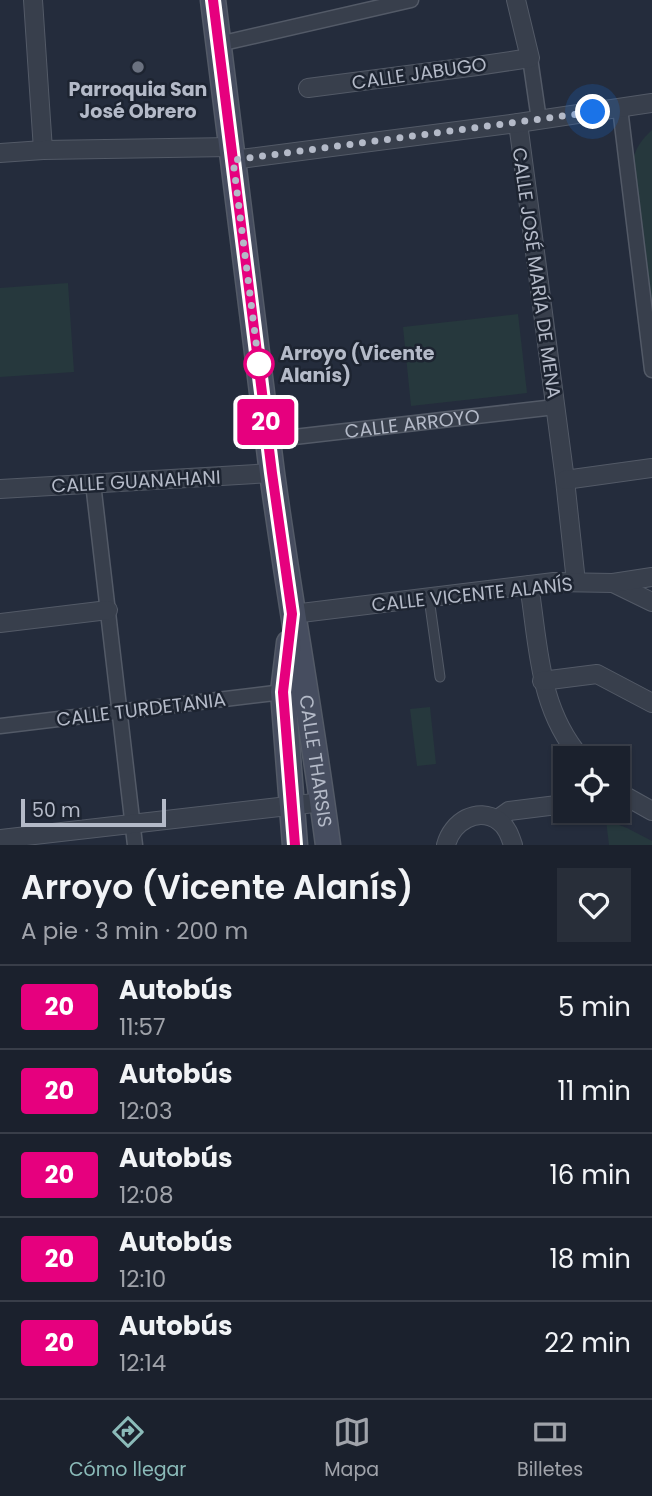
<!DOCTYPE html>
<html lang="es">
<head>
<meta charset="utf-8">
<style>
	:root { --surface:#1b212d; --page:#282e39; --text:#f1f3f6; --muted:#a0a3aa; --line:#393e49; --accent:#8bbbb9 }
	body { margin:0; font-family:Poppins,sans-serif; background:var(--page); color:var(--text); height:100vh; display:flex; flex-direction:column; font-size:26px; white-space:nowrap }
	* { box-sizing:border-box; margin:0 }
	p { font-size:23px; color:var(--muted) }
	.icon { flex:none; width:38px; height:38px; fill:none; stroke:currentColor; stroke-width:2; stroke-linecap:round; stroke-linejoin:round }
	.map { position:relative; height:845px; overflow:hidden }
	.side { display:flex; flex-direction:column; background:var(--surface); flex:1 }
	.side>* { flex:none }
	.badge { padding:0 14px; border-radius:5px; font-size:24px; line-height:46px }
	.fabs { position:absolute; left:553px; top:746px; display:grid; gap:14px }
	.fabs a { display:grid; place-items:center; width:77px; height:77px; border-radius:0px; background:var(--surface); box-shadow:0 2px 5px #0004,0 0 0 2px var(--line); font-size:35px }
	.scale { position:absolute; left:21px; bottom:18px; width:145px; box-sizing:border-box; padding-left:7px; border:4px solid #b4bac8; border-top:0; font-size:19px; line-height:24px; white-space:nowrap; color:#b4bac8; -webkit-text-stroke:5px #1d2431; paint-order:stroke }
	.you { position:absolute; width:35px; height:35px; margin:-18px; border:5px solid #fff; border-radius:50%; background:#1a73e8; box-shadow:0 0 0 10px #1a73e833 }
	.map>.badge { position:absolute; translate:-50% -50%; box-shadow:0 0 0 4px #fff }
	.round { display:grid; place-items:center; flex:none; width:74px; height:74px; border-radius:0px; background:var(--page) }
	.head { display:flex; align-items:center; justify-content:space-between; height:119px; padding:0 21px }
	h1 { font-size:33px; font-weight:600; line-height:52px }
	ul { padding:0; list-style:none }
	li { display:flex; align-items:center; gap:21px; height:84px; padding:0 21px; border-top:2px solid var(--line) }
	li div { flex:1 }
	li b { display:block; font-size:26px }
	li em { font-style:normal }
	li .badge { min-width:77px; font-weight:700; text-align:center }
	.tab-bar { display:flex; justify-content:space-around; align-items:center; height:98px; border-top:2px solid var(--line); background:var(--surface); font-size:19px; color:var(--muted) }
	.tab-bar a { display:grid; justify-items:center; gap:4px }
	.tab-bar .active { color:var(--accent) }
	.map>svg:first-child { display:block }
</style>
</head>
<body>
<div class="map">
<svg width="652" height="845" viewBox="0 0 652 845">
	<rect width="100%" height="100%" fill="#242c3c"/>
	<g fill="#26383d">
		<path d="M652,130V320L632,162C636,148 641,140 652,130Z"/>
		<polygon points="68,283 74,372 0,377 0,288"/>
		<polygon points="518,314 527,393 411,406 403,327"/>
		<polygon points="430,707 436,764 417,766 410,709"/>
		<polygon points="606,820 627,828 652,841 652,845 609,845"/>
	</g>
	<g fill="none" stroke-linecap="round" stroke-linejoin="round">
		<defs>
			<polyline id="service" points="429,598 440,677"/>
			<g id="pedestrian">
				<polyline points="219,44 411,0"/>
				<polyline points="530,58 539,120"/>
				<polyline points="620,108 652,370"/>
				<path id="s1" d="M268,440L555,407"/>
				<polyline points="93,483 135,845"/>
				<polyline points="0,726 283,692"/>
			</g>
			<g id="minor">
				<polyline points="33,0 43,150"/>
				<polyline points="308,88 477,66 530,58 516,0"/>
				<polyline points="518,123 565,480 576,582"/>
				<polyline points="0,153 43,150 231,147"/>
				<polyline points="233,160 518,123 652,103"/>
				<polyline points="565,480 652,468"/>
				<polyline points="0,489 272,473"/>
				<polyline points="613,583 652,602"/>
				<path d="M529,585C539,647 538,708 581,758"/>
				<polyline points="293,614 554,582 613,583 652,577"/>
				<polyline points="0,623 108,610"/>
				<polyline points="542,681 597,674 652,703"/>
				<polyline points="618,792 652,811"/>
				<polyline points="499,821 502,816 509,811 565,804"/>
				<polyline points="0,839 323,802"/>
				<path d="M446,845C452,822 477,806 499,821C507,827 510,836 513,845"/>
			</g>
			<g id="secondary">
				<path id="s2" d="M213,0C233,158 251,316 272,473C289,597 312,721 328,845"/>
				<polyline points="289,643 283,692 295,845"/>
			</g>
		</defs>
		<use href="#service" stroke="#535a67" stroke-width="11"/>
		<use href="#pedestrian" stroke="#535a67" stroke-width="17"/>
		<use href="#minor" stroke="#535a67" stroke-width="20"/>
		<use href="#secondary" stroke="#535a67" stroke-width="27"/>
		<use href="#service" stroke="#383f4c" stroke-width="9"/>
		<use href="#pedestrian" stroke="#383f4c" stroke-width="14"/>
		<use href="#minor" stroke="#383f4c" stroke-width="18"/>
		<use href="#secondary" stroke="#464d5f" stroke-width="24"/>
	</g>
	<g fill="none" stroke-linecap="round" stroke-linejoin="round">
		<defs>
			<polyline id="line" points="213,0 272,473 292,614 283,692 295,845"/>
		</defs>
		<use href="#line" stroke="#fff" stroke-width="16"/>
		<use href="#line" stroke="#e6007e" stroke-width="10"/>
		<polyline stroke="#b4bac8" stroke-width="7" stroke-dasharray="0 12.6" points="259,364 259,366 233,160 593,112"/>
	</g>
	<circle fill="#6b7280" stroke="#1d2431" stroke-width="2.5" cx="138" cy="67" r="7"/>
	<circle fill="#fff" stroke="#e6007e" stroke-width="3.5" cx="259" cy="364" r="14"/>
	<g text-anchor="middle" stroke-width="5" stroke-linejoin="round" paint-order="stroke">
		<g font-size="19" fill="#b4bac8" stroke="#1d2431">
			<text transform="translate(419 73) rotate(-8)" y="7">CALLE JABUGO</text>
			<text transform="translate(537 273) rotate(82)" y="7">CALLE JOSÉ MARÍA DE MENA</text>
			<text dy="7" stroke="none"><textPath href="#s1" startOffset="145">CALLE ARROYO</textPath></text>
			<text transform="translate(136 481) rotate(-3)" y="7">CALLE GUANAHANI</text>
			<text transform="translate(472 594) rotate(-6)" y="7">CALLE VICENTE ALANÍS</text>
			<text transform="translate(141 709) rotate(-7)" y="7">CALLE TURDETANIA</text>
			<text dy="7" stroke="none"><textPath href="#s2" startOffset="768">CALLE THARSIS</textPath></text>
		</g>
		<g font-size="19" font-weight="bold" fill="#b4bac8" stroke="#1d2431">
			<text x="138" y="96">Parroquia San<tspan x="138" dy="22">José Obrero</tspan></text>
		</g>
		<g font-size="19" font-weight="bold" fill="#b4bac8" stroke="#1d2431" text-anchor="start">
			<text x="280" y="360">Arroyo (Vicente<tspan x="280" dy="22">Alanís)</tspan></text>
		</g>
	</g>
</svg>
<div class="fabs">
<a><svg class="icon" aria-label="locate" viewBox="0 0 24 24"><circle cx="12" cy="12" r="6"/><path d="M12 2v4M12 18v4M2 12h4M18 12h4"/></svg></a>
</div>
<div class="scale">50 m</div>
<div class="you" style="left:593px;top:112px"></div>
<b class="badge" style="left:266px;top:422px;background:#e6007e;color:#fff">20</b>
</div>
<section class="side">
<div class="head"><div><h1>Arroyo (Vicente Alanís)</h1><p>A pie · 3 min · 200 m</p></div><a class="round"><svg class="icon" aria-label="heart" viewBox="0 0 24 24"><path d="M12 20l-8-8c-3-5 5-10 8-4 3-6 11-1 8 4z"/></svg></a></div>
<ul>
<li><span class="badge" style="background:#e6007e;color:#fff">20</span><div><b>Autobús</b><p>11:57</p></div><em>5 min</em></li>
<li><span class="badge" style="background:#e6007e;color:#fff">20</span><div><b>Autobús</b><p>12:03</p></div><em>11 min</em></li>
<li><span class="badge" style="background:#e6007e;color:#fff">20</span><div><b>Autobús</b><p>12:08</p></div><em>16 min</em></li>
<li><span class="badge" style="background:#e6007e;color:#fff">20</span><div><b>Autobús</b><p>12:10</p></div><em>18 min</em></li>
<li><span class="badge" style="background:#e6007e;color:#fff">20</span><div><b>Autobús</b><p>12:14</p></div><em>22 min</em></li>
</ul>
</section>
<nav class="tab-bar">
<a class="active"><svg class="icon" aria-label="directions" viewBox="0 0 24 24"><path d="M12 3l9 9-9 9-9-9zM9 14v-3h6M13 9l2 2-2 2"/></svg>Cómo llegar</a>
<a><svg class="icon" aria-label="map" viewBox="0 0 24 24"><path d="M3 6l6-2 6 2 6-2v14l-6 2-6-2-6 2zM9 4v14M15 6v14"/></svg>Mapa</a>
<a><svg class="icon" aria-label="tickets" viewBox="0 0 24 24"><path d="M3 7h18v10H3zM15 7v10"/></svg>Billetes</a>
</nav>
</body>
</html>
